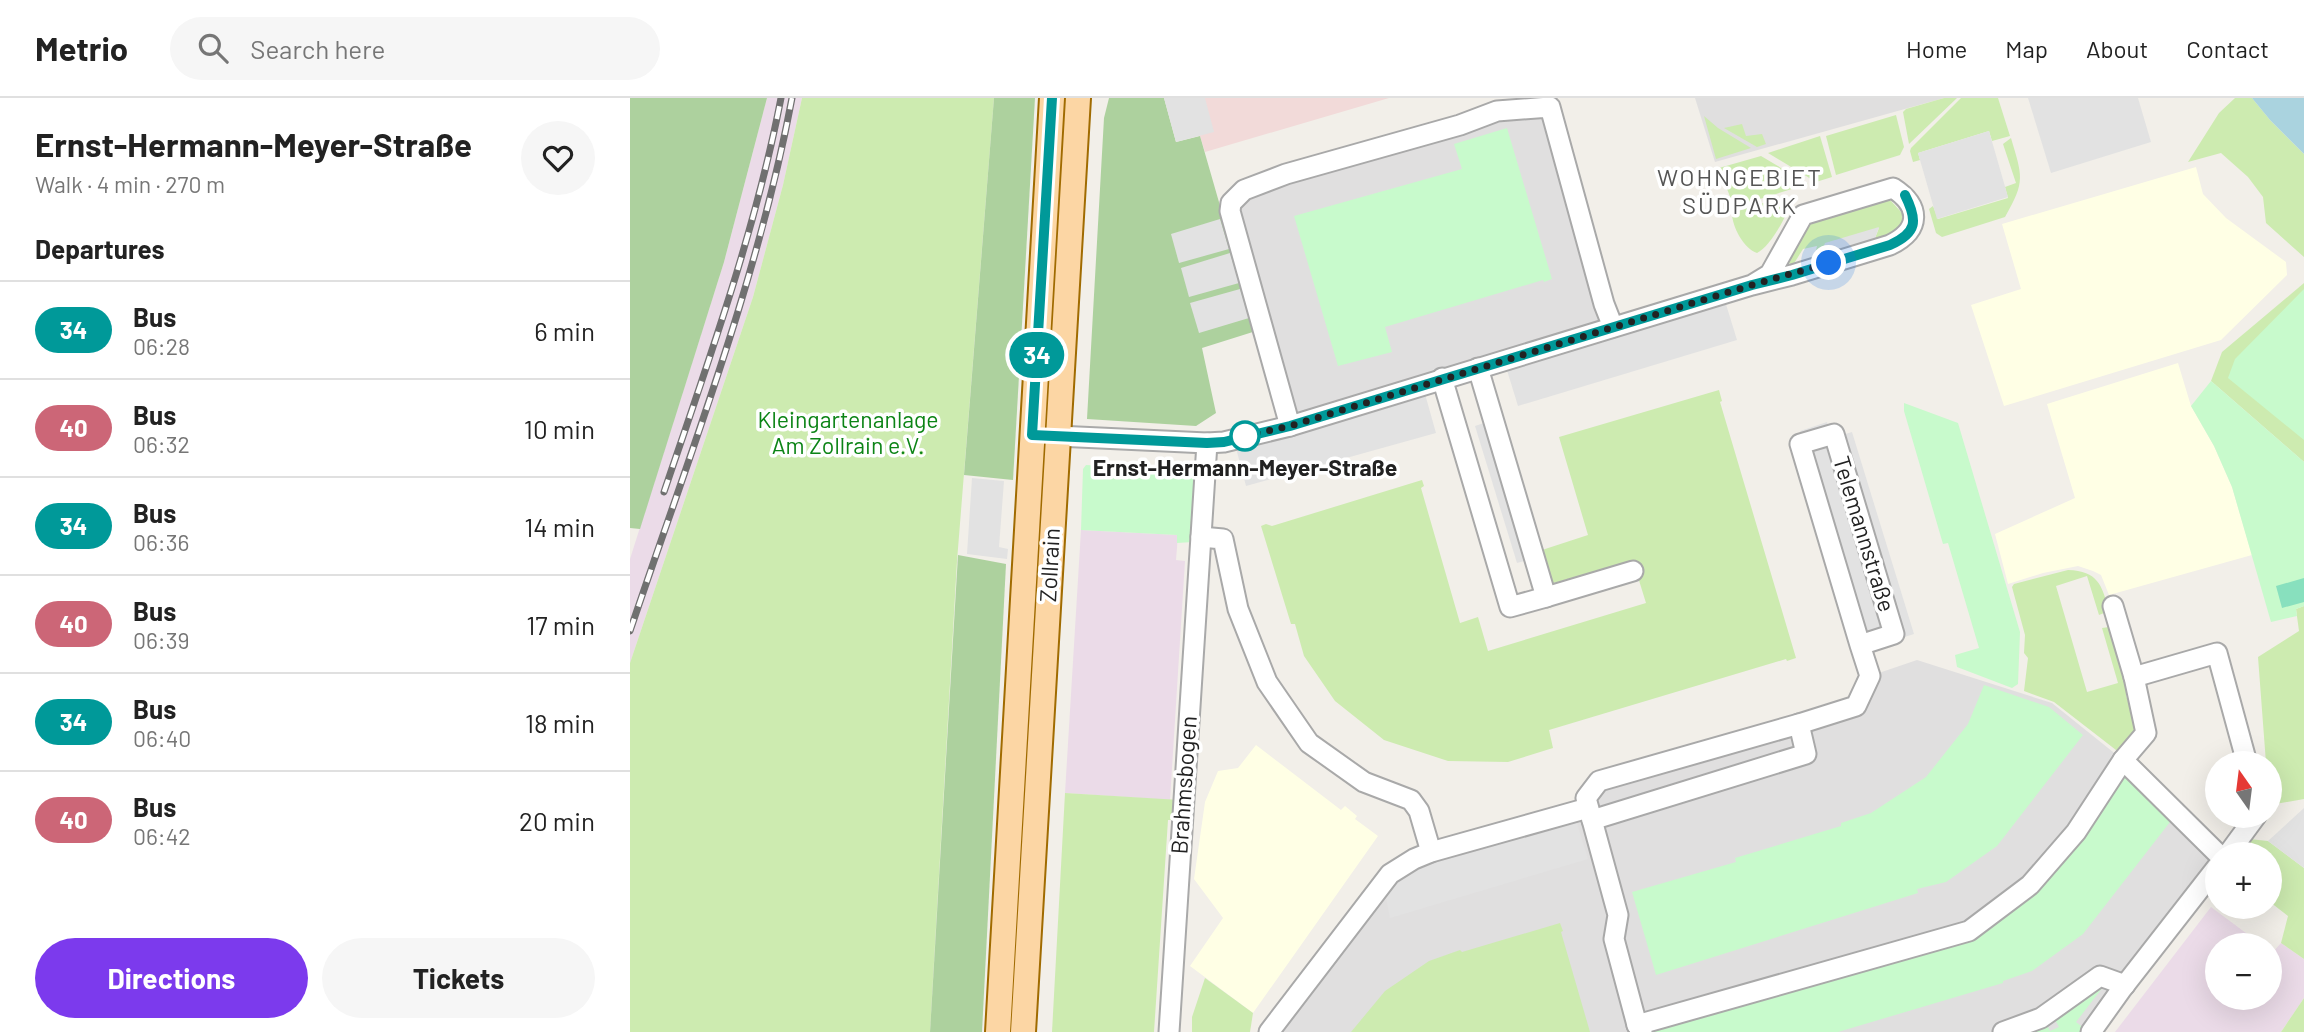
<!DOCTYPE html>
<html lang="en">
<head>
<meta charset="utf-8">
<style>
	:root { --surface:#fff; --page:#f6f6f6; --text:#222; --muted:#767676; --line:#e0e0e0; --accent:#7c3aed }
	body { margin:0; font-family:Barlow,sans-serif; background:var(--page); color:var(--text); height:100vh; display:flex; flex-direction:column; font-size:26px; white-space:nowrap }
	* { box-sizing:border-box; margin:0 }
	p { font-size:23px; color:var(--muted) }
	.icon { flex:none; width:38px; height:38px; fill:none; stroke:currentColor; stroke-width:2; stroke-linecap:round; stroke-linejoin:round }
	.map { position:relative; flex:1; overflow:hidden }
	.drawer { display:flex; flex-direction:column; background:var(--surface); width:630px }
	.drawer>* { flex:none }
	.badge { padding:0 14px; border-radius:23px; font-size:24px; line-height:46px }
	.needle { width:46px; rotate:346deg }
	.fabs { position:absolute; left:1575px; top:653px; display:grid; gap:14px }
	.fabs a { display:grid; place-items:center; width:77px; height:77px; border-radius:50%; background:var(--surface); box-shadow:0 7px 28px #0002; font-size:35px }
	.you { position:absolute; width:35px; height:35px; margin:-18px; border:5px solid #fff; border-radius:50%; background:#1a73e8; box-shadow:0 0 0 10px #1a73e833 }
	.map>.badge { position:absolute; translate:-50% -50%; box-shadow:0 0 0 4px #fff }
	h2 { padding:0 35px; font-size:26px; line-height:63px }
	.round { display:grid; place-items:center; flex:none; width:74px; height:74px; border-radius:37px; background:var(--page) }
	.headline { display:flex; align-items:center; justify-content:space-between; height:119px; padding:0 35px }
	h1 { font-size:33px; font-weight:700; line-height:52px }
	.cta { display:flex; gap:14px; margin-top:auto; padding:14px 35px }
	.cta a { flex:1; height:80px; border-radius:42px; background:var(--accent); color:#fff; font-size:28px; font-weight:700; line-height:80px; text-align:center }
	.cta a+a { background:var(--page); color:var(--text) }
	ul { padding:0; list-style:none }
	li { display:flex; align-items:center; gap:21px; height:98px; padding:0 35px; border-top:2px solid var(--line) }
	li div { flex:1 }
	li b { display:block; font-size:26px }
	li em { font-style:normal }
	li .badge { min-width:77px; font-weight:700; text-align:center }
	header { display:flex; align-items:center; gap:42px; box-sizing:border-box; height:98px; padding:0 35px; background:var(--surface); border-bottom:2px solid var(--line) }
	header strong { font-size:33px }
	nav { display:flex; gap:38px; margin-inline-start:auto; font-size:24px }
	.search { width:490px; height:63px; background:var(--page); display:flex; align-items:center; gap:18px; box-sizing:border-box; padding:0 24px; border-radius:38px; color:var(--muted); font-size:26px }
	main { display:flex; flex:1; min-height:0 }
	.map>svg:first-child { display:block }
</style>
</head>
<body>
<header>
<strong>Metrio</strong>
<div class="search"><svg class="icon" aria-label="search" viewBox="0 0 24 24"><circle cx="10" cy="10" r="6"/><path d="M15 15l6 6"/></svg>Search here</div>
<nav><a>Home</a><a>Map</a><a>About</a><a>Contact</a></nav>
</header>
<main>
<section class="drawer">
<div class="headline"><div><h1>Ernst-Hermann-Meyer-Straße</h1><p>Walk · 4 min · 270 m</p></div><a class="round"><svg class="icon" aria-label="heart" viewBox="0 0 24 24"><path d="M12 20l-8-8c-3-5 5-10 8-4 3-6 11-1 8 4z"/></svg></a></div>
<h2>Departures</h2>
<ul>
<li><span class="badge" style="background:#099;color:#fff">34</span><div><b>Bus</b><p>06:28</p></div><em>6 min</em></li>
<li><span class="badge" style="background:#c67;color:#fff">40</span><div><b>Bus</b><p>06:32</p></div><em>10 min</em></li>
<li><span class="badge" style="background:#099;color:#fff">34</span><div><b>Bus</b><p>06:36</p></div><em>14 min</em></li>
<li><span class="badge" style="background:#c67;color:#fff">40</span><div><b>Bus</b><p>06:39</p></div><em>17 min</em></li>
<li><span class="badge" style="background:#099;color:#fff">34</span><div><b>Bus</b><p>06:40</p></div><em>18 min</em></li>
<li><span class="badge" style="background:#c67;color:#fff">40</span><div><b>Bus</b><p>06:42</p></div><em>20 min</em></li>
</ul>
<div class="cta"><a>Directions</a><a>Tickets</a></div>
</section>
<div class="map">
<svg width="1674" height="934" viewBox="0 0 1674 934">
	<rect width="100%" height="100%" fill="#f2efe9"/>
	<g fill="#e0dfdf">
		<polygon points="1065,0 1314,0 1085,64"/>
		<polygon points="920,9 983,229 660,328 601,105 656,76"/>
		<polygon points="1287,562 1422,605 1493,662 1588,756 1461,934 639,934 760,776 958,710 969,683 1215,611 1240,578"/>
	</g>
	<polygon fill="#f2dad9" points="534,0 759,0 575,54 570,38"/>
	<g fill="#ebdbe8">
		<polygon points="137,0 172,0 153,87 123,199 0,565 0,461 94,164"/>
		<polygon points="451,432 548,437 546,462 555,463 540,702 435,695"/>
		<polygon points="1581,809 1632,847 1587,847 1587,900 1640,900 1640,853 1642,855 1651,845 1674,861 1674,900 1651,934 1485,934"/>
	</g>
	<g fill="#ffffe5">
		<polygon points="1566,69 1573,96 1596,120 1656,164 1657,177 1591,242 1374,308 1341,207 1391,191 1372,126"/>
		<polygon points="1548,265 1561,308 1584,348 1602,389 1622,457 1479,497 1471,477 1463,473 1448,468 1413,475 1378,486 1365,436 1445,400 1417,306"/>
		<polygon points="626,647 711,712 715,708 727,718 725,721 748,738 623,915 560,868 593,820 564,781 575,704 588,673 608,670"/>
	</g>
	<g fill="#cdebb0">
		<polygon points="172,0 364,0 327,463 300,934 0,934 0,565 123,199 153,87"/>
		<polygon points="1314,0 1327,0 1279,46 1273,14 1276,11"/>
		<polygon points="1331,0 1368,0 1380,38 1362,43 1359,33 1288,55 1290,62 1283,64 1280,53 1281,50"/>
		<polygon points="1605,0 1622,0 1640,22 1674,56 1674,159 1636,125 1633,99 1618,79 1591,55 1558,64 1589,15"/>
		<polygon points="1266,17 1274,49 1270,57 1206,77 1196,38"/>
		<polygon points="1074,18 1088,30 1121,50 1086,61"/>
		<polygon points="1112,26 1116,38 1132,36 1136,46 1127,49 1094,30"/>
		<polygon points="1190,38 1202,79 1186,84 1138,55"/>
		<path d="M1381,40C1392,78 1396,83 1375,119L1312,139L1306,135L1299,111L1303,108L1308,121L1378,100L1375,89L1386,85L1373,46Z"/>
		<polygon points="1131,58 1178,86 1104,109 1089,70"/>
		<path d="M1152,99L1161,102C1158,117 1140,149 1127,155C1114,151 1102,129 1102,115Z"/>
		<polygon points="1252,101 1261,103 1272,115 1272,127 1267,135 1244,143 1249,130 1190,159 1184,161 1187,148 1173,151 1163,167 1157,164 1177,127 1186,120"/>
		<polygon points="1674,185 1674,364 1581,283 1592,254"/>
		<polygon points="1089,292 1092,303 1090,304 1166,560 1157,563 1156,561 919,632 923,650 878,664 818,663 754,642 705,603 674,558 665,526 661,526 631,428 636,426 642,428 792,382 794,388 791,390 830,525 848,519 858,553 1016,505 1003,463 920,486 909,453 958,437 929,339"/>
		<path d="M1438,472C1468,473 1472,487 1479,513L1469,517L1457,478L1426,488L1457,594L1488,585L1472,530L1479,529L1480,533L1486,532L1505,594L1496,597L1499,607L1507,604L1512,625L1492,653L1486,652L1424,604L1394,593L1398,560L1394,555L1395,537L1382,489L1384,486Z"/>
		<polygon points="1674,508 1674,701 1640,707 1640,665 1636,665 1628,559 1669,533 1666,511"/>
		<polygon points="435,695 550,702 549,722 538,722 524,934 422,934"/>
		<polygon points="1619,741 1638,743 1674,770 1674,861 1651,845 1658,818 1640,804 1640,756 1608,756"/>
		<polygon points="930,825 933,833 931,834 960,934 721,934 755,893 799,863 830,852 832,854"/>
		<polygon points="575,880 623,915 620,934 562,934 562,919"/>
		<polygon points="1674,900 1674,934 1651,934"/>
	</g>
	<g fill="#add19e">
		<polygon points="0,0 137,0 94,164 10,431 0,430"/>
		<polygon points="364,0 405,0 383,382 334,377"/>
		<polygon points="479,0 534,0 546,44 570,38 626,233 572,250 586,315 566,328 457,321 474,20"/>
		<polygon points="328,457 376,466 352,934 300,934"/>
	</g>
	<g fill="#c8facc">
		<polygon points="877,30 922,181 914,184 913,182 755,229 762,254 708,268 664,118 832,71 824,46"/>
		<polygon points="1674,191 1674,342 1598,280 1605,261"/>
		<polygon points="1581,283 1674,364 1674,508 1666,511 1667,518 1641,524 1602,389 1584,348 1561,308"/>
		<polygon points="1274,305 1328,325 1390,534 1388,586 1382,590 1327,569 1325,557 1349,550 1318,445 1313,446 1274,313"/>
		<polygon points="456,367 569,373 563,444 547,445 547,437 451,432 453,371"/>
		<polygon points="1354,587 1419,609 1453,637 1367,748 1316,784 1287,791 1288,795 1026,877 1002,794 1106,764 1105,760 1211,728 1211,725 1241,715 1296,679 1338,626"/>
		<polygon points="1493,662 1547,715 1453,836 1402,873 1373,883 1373,885 1208,934 1022,934 1017,925 1339,833 1395,792"/>
		<polygon points="1476,885 1482,895 1473,889 1446,924 1455,931 1453,934 1385,934 1415,923 1420,933 1429,929 1423,918"/>
	</g>
	<polygon fill="#88e0be" points="1674,480 1674,504 1652,510 1646,488"/>
	<g fill="#e2e2e2">
		<polygon points="534,0 575,0 584,34 546,44"/>
		<polygon points="1398,0 1508,0 1521,44 1421,75"/>
		<polygon points="1359,33 1378,99 1307,121 1288,55"/>
		<polygon points="590,121 599,151 549,165 541,136"/>
		<polygon points="1249,129 1244,143 1190,159 1195,145"/>
		<polygon points="600,155 609,185 559,199 551,170"/>
		<polygon points="610,191 619,220 569,235 560,205"/>
		<polygon points="1095,203 1107,242 888,308 876,269"/>
		<polygon points="795,296 806,335 616,388 606,350"/>
		<polygon points="857,324 898,462 887,465 845,328"/>
		<polygon points="1197,324 1202,340 1222,334 1284,536 1237,551 1170,333"/>
		<polygon points="342,380 374,383 369,449 378,451 377,461 337,456"/>
		<polygon points="1674,710 1674,770 1638,743"/>
		<polygon points="944,716 958,761 760,820 755,794 767,772"/>
	</g>
	<polygon fill="#aad3df" points="1622,0 1674,0 1674,56 1640,22"/>
	<g fill="none" stroke-linecap="round" stroke-linejoin="round">
		<defs>
			<g id="minor">
				<polyline points="812,280 880,509 916,499 848,270"/>
				<polyline points="660,328 600,113 601,105 614,92 656,76 830,27 867,13 920,9 974,206 983,229"/>
				<path d="M427,338L577,345L594,344L660,328L1122,187L1162,177L1260,147C1291,132 1291,108 1263,90L1173,117L1140,176L1122,187"/>
				<polyline points="571,439 593,441 608,511 637,584 679,645 734,684 781,702 789,713 801,754"/>
				<polyline points="916,499 1003,473"/>
				<polyline points="1504,579 1587,555 1617,665"/>
				<polyline points="1493,662 1588,756"/>
				<polyline points="962,722 1176,656 1169,626"/>
				<polyline points="1598,756 1626,718"/>
				<polyline points="1007,927 1339,833 1400,787 1446,734 1493,662 1516,635 1504,579 1483,508"/>
				<polyline points="539,934 577,345"/>
				<polyline points="639,934 760,776 784,761 801,754 958,710"/>
				<polyline points="1012,934 1007,927 984,841 988,817 956,700 969,683 1169,626 1226,608 1240,578 1230,547 1170,346 1204,336 1264,536 1230,547"/>
				<polyline points="1373,934 1411,920 1470,878 1495,887"/>
				<polyline points="1461,934 1491,892 1587,769"/>
			</g>
			<g id="major">
				<polyline points="368,934 422,0"/>
				<polyline points="393,934 448,0"/>
			</g>
		</defs>
		<use href="#minor" stroke="#a9a9a9" stroke-width="23"/>
		<use href="#major" stroke="#a06b00" stroke-width="28"/>
		<use href="#minor" stroke="#fff" stroke-width="19"/>
		<use href="#major" stroke="#fcd6a4" stroke-width="24"/>
		<defs>
			<g id="rail">
				<path d="M34,394C78,264 125,135 151,0"/>
				<path d="M0,533C59,358 128,182 162,0"/>
			</g>
		</defs>
		<use href="#rail" stroke="#707070" stroke-width="7"/>
		<use href="#rail" stroke="#fff" stroke-width="4.5" stroke-dasharray="13" stroke-linecap="butt"/>
	</g>
	<g fill="none" stroke-linecap="round" stroke-linejoin="round">
		<defs>
			<path id="line" d="M422,0L402,337L577,345L594,344L660,328L1122,187L1162,177L1260,147C1287,135 1288,123 1275,97"/>
		</defs>
		<use href="#line" stroke="#fff" stroke-width="16"/>
		<use href="#line" stroke="#099" stroke-width="10"/>
		<polyline stroke="#222" stroke-width="7" stroke-dasharray="0 12.6" points="615,338 660,328 1122,187 1199,165"/>
	</g>
	<circle fill="#fff" stroke="#099" stroke-width="3.5" cx="615" cy="338" r="14"/>
	<g text-anchor="middle" stroke-width="7" stroke-linejoin="round" paint-order="stroke">
		<g font-size="23" fill="#0c8416" stroke="#fff">
			<text x="218" y="330">Kleingartenanlage<tspan x="218" dy="26">Am Zollrain e.V.</tspan></text>
		</g>
		<g font-size="23" font-weight="bold" fill="#222" stroke="#fff">
			<text x="615" y="378">Ernst-Hermann-Meyer-Straße</text>
		</g>
		<g font-size="23" fill="#222" stroke="#fff">
			<text transform="translate(1234 436) rotate(73)" y="8">Telemannstraße</text>
			<text transform="translate(420 467) rotate(-87)" y="8">Zollrain</text>
			<text transform="translate(554 687) rotate(-86)" y="8">Brahmsbogen</text>
		</g>
		<g font-size="24" letter-spacing="2" fill="#555" stroke="#fff">
			<text x="1110" y="88">WOHNGEBIET<tspan x="1110" dy="28">SÜDPARK</tspan></text>
		</g>
	</g>
</svg>
<div class="fabs">
<a><svg class="needle" viewBox="-14 -14 28 28"><path d="M0-13l5 13h-10z" fill="#e53935"/><path d="M0 13l5-13h-10z" fill="#767676"/></svg></a>
<a>+</a>
<a>−</a>
</div>
<div class="you" style="left:1199px;top:165px"></div>
<b class="badge" style="left:407px;top:257px;background:#099;color:#fff">34</b>
</div>
</main>
</body>
</html>
